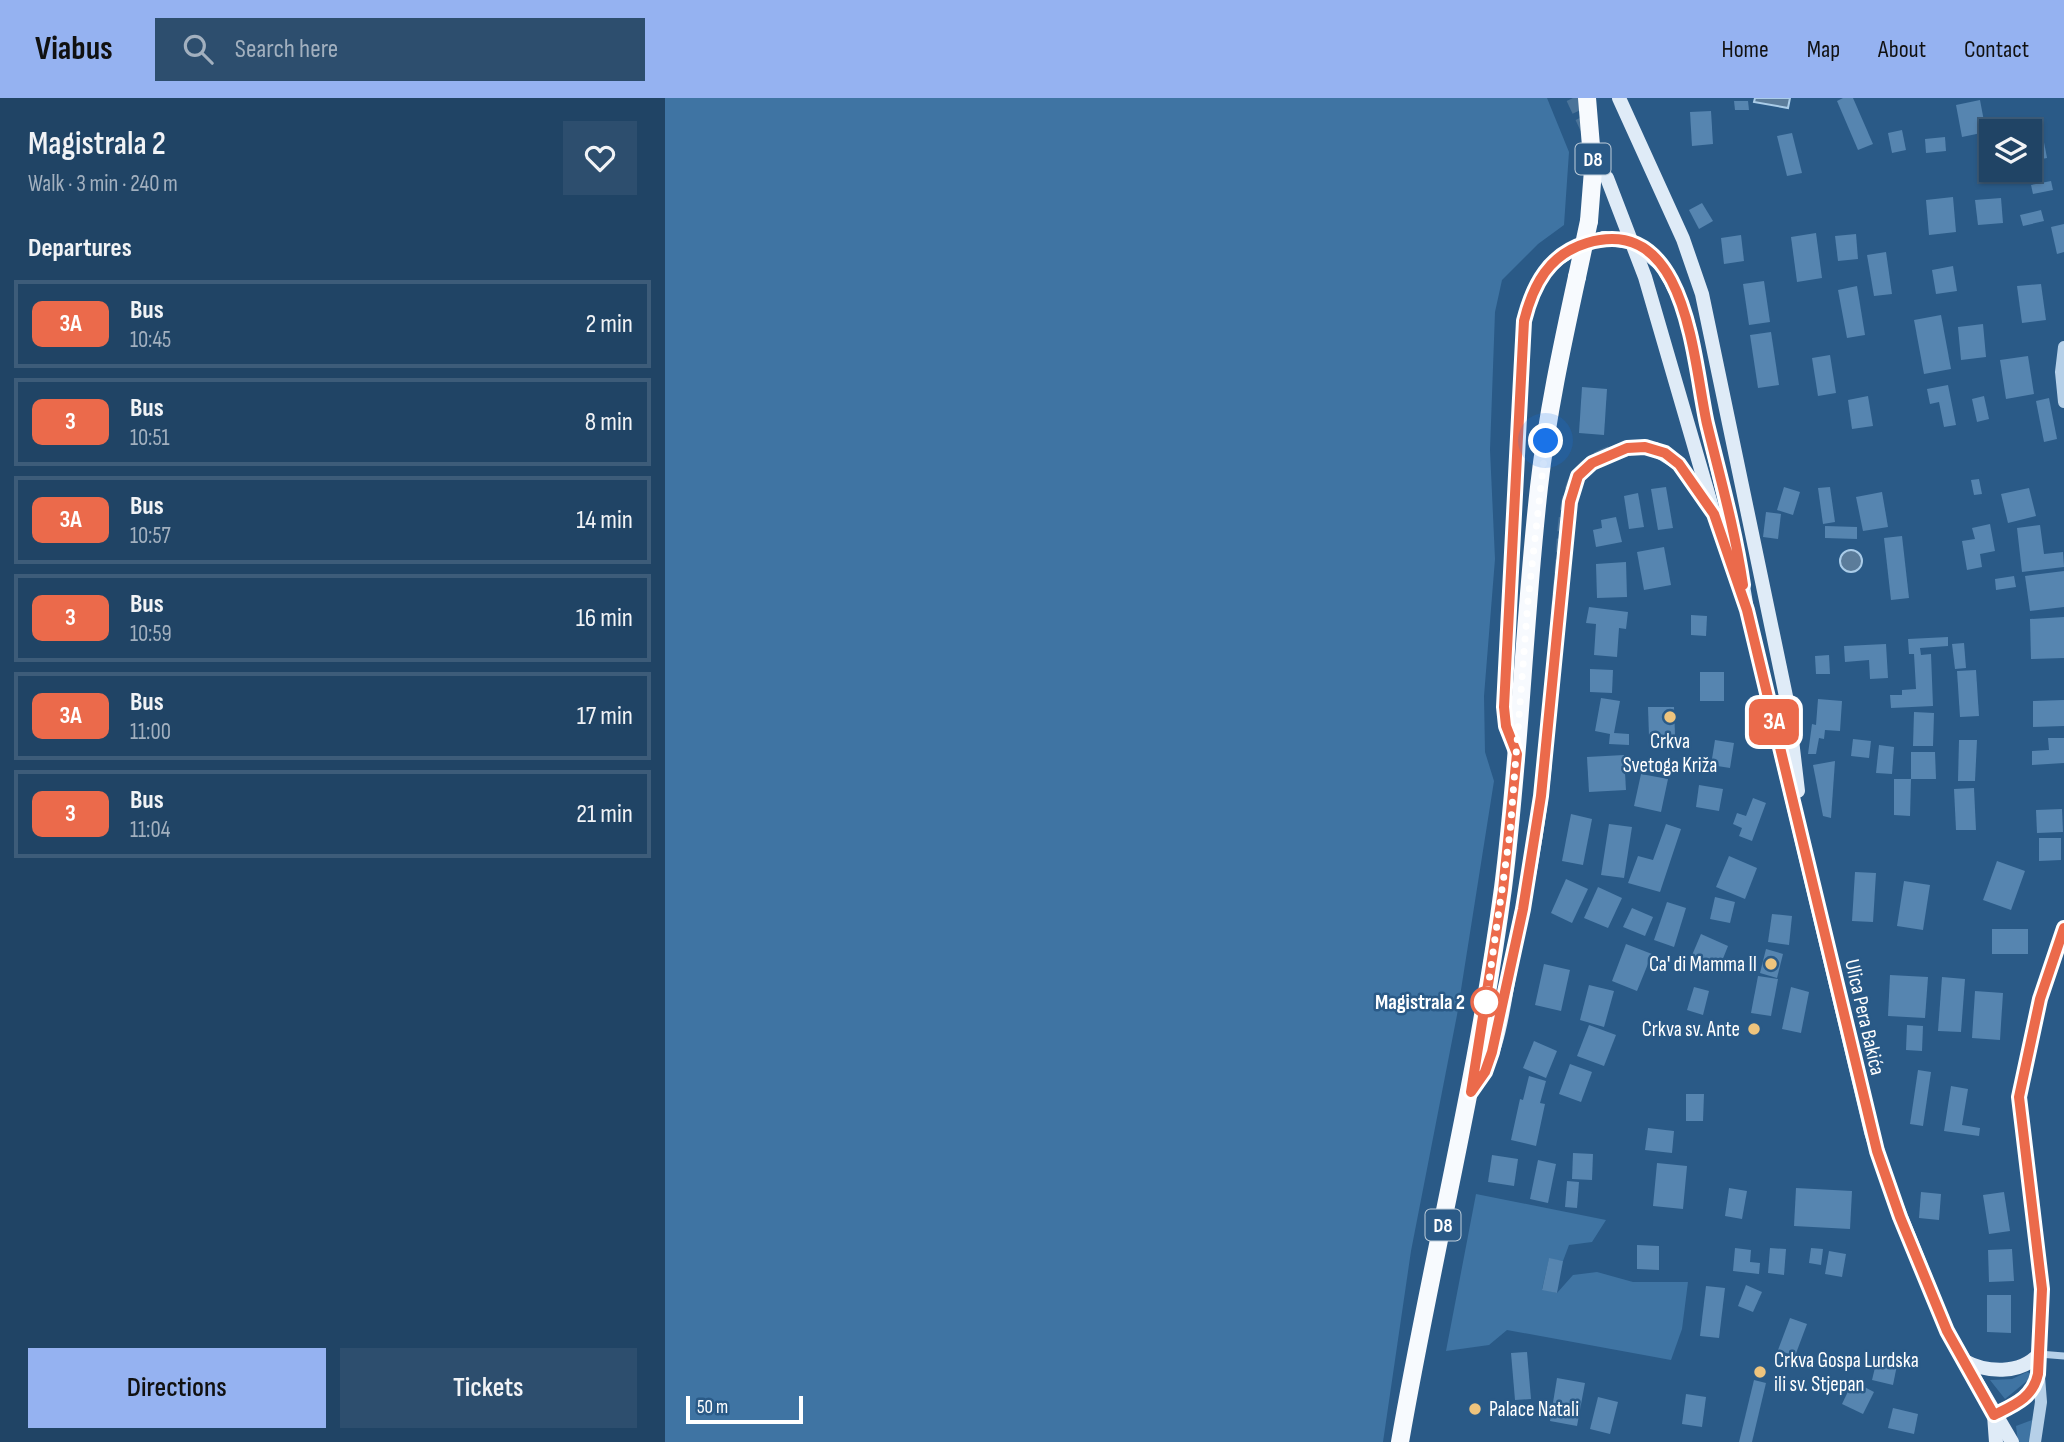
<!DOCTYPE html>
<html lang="en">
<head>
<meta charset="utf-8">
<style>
	:root { --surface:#204465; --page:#2d4e6e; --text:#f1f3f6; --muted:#a2b0bf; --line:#3d5c79; --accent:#95b2f1 }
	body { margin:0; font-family:"Sofia Sans Condensed",sans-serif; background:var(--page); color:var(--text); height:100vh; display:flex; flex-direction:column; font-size:26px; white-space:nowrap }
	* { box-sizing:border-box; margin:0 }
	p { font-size:23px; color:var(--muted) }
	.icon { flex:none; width:38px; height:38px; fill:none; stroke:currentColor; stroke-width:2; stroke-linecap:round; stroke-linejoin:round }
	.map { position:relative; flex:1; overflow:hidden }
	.sheet { display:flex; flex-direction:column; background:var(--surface); width:665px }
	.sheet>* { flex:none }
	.badge { padding:0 14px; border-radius:10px; font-size:24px; line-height:46px }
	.tools { position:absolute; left:1314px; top:21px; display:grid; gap:14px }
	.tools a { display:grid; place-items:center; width:63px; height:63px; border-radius:0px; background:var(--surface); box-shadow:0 2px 5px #0004,0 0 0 2px var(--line); font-size:35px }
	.scale { position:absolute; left:21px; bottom:18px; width:117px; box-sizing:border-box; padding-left:7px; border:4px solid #fff; border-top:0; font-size:19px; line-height:24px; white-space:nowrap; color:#fff; -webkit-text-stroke:5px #2a5a87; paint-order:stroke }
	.you { position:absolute; width:35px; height:35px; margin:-18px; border:5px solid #fff; border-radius:50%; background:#1a73e8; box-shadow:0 0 0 10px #1a73e833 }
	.map>.badge { position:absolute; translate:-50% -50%; box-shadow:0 0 0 4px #fff }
	h2 { padding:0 28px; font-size:26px; line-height:63px }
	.round { display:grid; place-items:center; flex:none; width:74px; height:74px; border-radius:0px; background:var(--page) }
	.summary { display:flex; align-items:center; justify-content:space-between; height:119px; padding:0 28px }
	h1 { font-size:33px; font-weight:600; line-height:52px }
	.button { display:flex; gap:14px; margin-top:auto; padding:14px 28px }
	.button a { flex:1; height:80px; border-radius:0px; background:var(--accent); color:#111; font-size:28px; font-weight:600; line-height:80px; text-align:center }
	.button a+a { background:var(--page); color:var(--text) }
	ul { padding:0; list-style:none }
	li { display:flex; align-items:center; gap:21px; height:88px; margin:0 14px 10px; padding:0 14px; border:4px solid var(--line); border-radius:0px }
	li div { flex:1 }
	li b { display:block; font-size:26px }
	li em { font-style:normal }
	li .badge { min-width:77px; font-weight:700; text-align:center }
	header { display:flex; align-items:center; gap:42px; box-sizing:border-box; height:98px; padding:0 35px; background:var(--accent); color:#111 }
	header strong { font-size:33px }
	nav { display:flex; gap:38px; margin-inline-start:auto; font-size:24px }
	.search { width:490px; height:63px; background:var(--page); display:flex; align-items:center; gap:18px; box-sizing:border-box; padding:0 24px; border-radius:0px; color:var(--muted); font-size:26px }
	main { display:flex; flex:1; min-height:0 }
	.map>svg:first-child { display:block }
</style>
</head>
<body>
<header>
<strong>Viabus</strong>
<div class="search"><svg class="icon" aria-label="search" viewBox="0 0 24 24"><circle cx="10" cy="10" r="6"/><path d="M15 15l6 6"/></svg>Search here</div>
<nav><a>Home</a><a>Map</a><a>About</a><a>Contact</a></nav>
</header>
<main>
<section class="sheet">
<div class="summary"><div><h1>Magistrala 2</h1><p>Walk · 3 min · 240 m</p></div><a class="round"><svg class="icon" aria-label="heart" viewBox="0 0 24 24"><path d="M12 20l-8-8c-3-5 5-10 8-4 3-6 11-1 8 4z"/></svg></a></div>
<h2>Departures</h2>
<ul>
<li><span class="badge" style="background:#eb6a4b;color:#fff">3A</span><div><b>Bus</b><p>10:45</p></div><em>2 min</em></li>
<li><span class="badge" style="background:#eb6a4b;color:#fff">3</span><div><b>Bus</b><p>10:51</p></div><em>8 min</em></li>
<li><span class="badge" style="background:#eb6a4b;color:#fff">3A</span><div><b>Bus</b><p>10:57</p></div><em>14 min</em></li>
<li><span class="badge" style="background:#eb6a4b;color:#fff">3</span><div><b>Bus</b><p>10:59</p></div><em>16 min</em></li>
<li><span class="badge" style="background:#eb6a4b;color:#fff">3A</span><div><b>Bus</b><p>11:00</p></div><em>17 min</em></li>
<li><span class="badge" style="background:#eb6a4b;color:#fff">3</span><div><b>Bus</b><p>11:04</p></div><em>21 min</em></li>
</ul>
<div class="button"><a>Directions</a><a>Tickets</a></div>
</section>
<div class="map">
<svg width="1399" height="1344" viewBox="0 0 1399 1344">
	<rect width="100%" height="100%" fill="#2a5a87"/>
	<g fill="#3f74a3">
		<polygon points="0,0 882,0 904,54 899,127 873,146 837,182 830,214 825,352 830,461 819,598 820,654 829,683 792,917 746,1153 718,1344 0,1344"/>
		<polygon points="811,1096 941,1122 927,1144 904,1147 898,1163 884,1161 877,1191 892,1195 908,1177 932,1174 968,1184 1023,1184 1017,1231 1006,1262 842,1232 824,1247 781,1253"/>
		<polygon points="1362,1274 1365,1275 1363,1282 1340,1301 1325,1282 1347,1281"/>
		<polygon points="1367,1322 1366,1344 1353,1344 1351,1328"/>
	</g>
	<g fill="#5b7c9a" stroke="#aacce8" stroke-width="2">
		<polygon points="1090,0 1125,0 1123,10 1089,4"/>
		<circle cx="1186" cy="463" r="11"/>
	</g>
	<g fill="#5685b0">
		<polygon points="1178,0 1188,0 1208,46 1193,52 1172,3"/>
		<polygon points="1315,2 1321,34 1297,39 1291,7"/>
		<polygon points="1069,3 1083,3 1084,12 1070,12"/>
		<polygon points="1046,13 1048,46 1027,48 1025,14"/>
		<polygon points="1237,32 1241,52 1227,55 1223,35"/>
		<polygon points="1127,35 1137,75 1122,78 1112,38"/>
		<polygon points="1280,39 1281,53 1261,55 1260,41"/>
		<polygon points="1378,39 1382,60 1365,63 1365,41"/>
		<polygon points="1330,72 1344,72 1344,75 1331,77"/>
		<polygon points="1386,83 1388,92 1368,96 1366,87"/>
		<polygon points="1288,99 1291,134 1264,137 1261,102"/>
		<polygon points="1336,100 1338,125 1313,127 1310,102"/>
		<polygon points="1037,105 1048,123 1034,131 1024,112"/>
		<polygon points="1376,112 1379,123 1358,128 1355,117"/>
		<polygon points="1399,126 1399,154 1392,156 1386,129"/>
		<polygon points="1151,135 1157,180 1132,184 1126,139"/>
		<polygon points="1191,136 1193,161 1173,163 1170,138"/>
		<polygon points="1076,137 1079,163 1059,166 1056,140"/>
		<polygon points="1221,154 1227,196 1209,198 1202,157"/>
		<polygon points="1288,168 1292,193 1271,196 1267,172"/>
		<polygon points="1099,183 1105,224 1084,227 1078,186"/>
		<polygon points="1376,186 1381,222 1357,225 1352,188"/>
		<polygon points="1192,188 1200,237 1182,240 1173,192"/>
		<polygon points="1276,217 1286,271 1259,276 1249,222"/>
		<polygon points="1318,226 1321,259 1296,262 1293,229"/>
		<polygon points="1106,234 1114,287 1093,290 1085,237"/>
		<polygon points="1165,257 1171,295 1153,298 1147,260"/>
		<polygon points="1363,258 1369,296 1341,301 1335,262"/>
		<polygon points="1283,287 1291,327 1279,329 1274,304 1265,306 1262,291"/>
		<polygon points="917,289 942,291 939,337 914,335"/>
		<polygon points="1203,298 1208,328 1187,331 1183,302"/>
		<polygon points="1319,298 1324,321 1312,324 1307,301"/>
		<polygon points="1384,300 1392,341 1379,344 1371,303"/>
		<polygon points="1314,381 1317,396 1309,397 1306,382"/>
		<polygon points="1001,389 1008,430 993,432 986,391"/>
		<polygon points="1119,389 1135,394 1128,417 1112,412"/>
		<polygon points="1165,389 1170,424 1158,426 1153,390"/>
		<polygon points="1364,390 1371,418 1343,425 1336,396"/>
		<polygon points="1217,394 1223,429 1198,433 1191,399"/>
		<polygon points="973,395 979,429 964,431 959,398"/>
		<polygon points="1101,414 1116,416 1113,441 1098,439"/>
		<polygon points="951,419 957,444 931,449 928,432 937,430 936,422"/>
		<polygon points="1325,426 1330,453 1315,456 1317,469 1302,472 1297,443 1310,441 1307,430"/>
		<polygon points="1375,427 1379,456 1398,454 1399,469 1357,474 1352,430"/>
		<polygon points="1160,428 1192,429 1192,441 1160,440"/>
		<polygon points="1237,438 1244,500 1226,502 1219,440"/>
		<polygon points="999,449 1006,487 979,492 972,454"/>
		<polygon points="961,464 962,499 932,500 931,466"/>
		<polygon points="1399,473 1399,509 1365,513 1360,478"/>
		<polygon points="1349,478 1351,489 1331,492 1330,481"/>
		<polygon points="924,509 963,514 961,531 954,530 952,559 929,557 931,526 921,525"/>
		<polygon points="1026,517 1042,518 1041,538 1026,537"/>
		<polygon points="1399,519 1399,560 1366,561 1365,521"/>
		<polygon points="1283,539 1283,548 1255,550 1256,557 1266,556 1268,608 1226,610 1225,597 1237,597 1237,592 1251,591 1249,556 1244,556 1243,541"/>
		<polygon points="1299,545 1301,570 1290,571 1287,546"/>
		<polygon points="1221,546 1223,580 1205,581 1204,562 1180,564 1179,548"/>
		<polygon points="1164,557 1165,576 1151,576 1150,558"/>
		<polygon points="925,571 948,572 947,595 925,594"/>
		<polygon points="1311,572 1314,618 1295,619 1292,573"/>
		<rect x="1035" y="574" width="24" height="29"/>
		<polygon points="936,600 955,603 949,635 964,636 964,647 944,646 945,636 930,633"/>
		<polygon points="1153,601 1177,603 1175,633 1160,632 1159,641 1154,640 1151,656 1143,656 1147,626 1151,627"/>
		<polygon points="1399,602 1399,628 1368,629 1368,603"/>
		<polygon points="983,609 1009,609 1010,637 984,638"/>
		<polygon points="1249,614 1269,615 1268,648 1248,648"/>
		<polygon points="1383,640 1399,640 1399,665 1367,667 1367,653 1384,652"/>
		<polygon points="1188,641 1206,643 1204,660 1186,658"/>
		<polygon points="1050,642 1069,645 1065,670 1046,667"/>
		<polygon points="1294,642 1312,642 1310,683 1293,683"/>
		<polygon points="1214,647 1229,649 1227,676 1211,675"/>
		<polygon points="1246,654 1270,654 1271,681 1246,681"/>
		<polygon points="959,657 961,692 924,694 922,659"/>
		<polygon points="1170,663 1166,720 1158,718 1148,667"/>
		<polygon points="976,676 1003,681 996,714 969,708"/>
		<polygon points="1229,681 1246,681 1245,718 1229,717"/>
		<polygon points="1034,687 1058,691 1054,713 1031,709"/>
		<polygon points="1309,690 1311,732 1291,732 1289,691"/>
		<polygon points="1088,700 1101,705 1087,743 1074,738 1077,730 1068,726 1072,715 1081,718"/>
		<polygon points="1397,711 1398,734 1372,735 1371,712"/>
		<polygon points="906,716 927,721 918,767 897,763"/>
		<polygon points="944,726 967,729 959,780 936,777"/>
		<polygon points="1001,726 1016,731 995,794 963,785 973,758 988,762"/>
		<polygon points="1374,740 1396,740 1396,762 1374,763"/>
		<polygon points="1064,758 1092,770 1080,801 1051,789"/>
		<polygon points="1332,763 1360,773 1346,812 1318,802"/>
		<polygon points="1190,774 1211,775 1208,824 1187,823"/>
		<polygon points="901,781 923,791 907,825 886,815"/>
		<polygon points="1239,783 1265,787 1258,832 1232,828"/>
		<polygon points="933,789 957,800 943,830 919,820"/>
		<polygon points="1050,799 1070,804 1065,825 1045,821"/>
		<polygon points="1002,804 1021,810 1009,849 989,842"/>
		<polygon points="967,810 988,819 980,838 958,829"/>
		<polygon points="1107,816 1127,818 1124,847 1103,844"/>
		<rect x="1327" y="831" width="36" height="25"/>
		<polygon points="1036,836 1063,848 1053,873 1025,862"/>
		<polygon points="961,846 987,856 972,893 947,883"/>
		<polygon points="1101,851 1118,856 1112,880 1095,875"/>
		<polygon points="879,866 905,872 896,913 870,907"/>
		<polygon points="1225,877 1263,879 1260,920 1223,918"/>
		<polygon points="1093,878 1113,881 1106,918 1086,915"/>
		<polygon points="1277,879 1300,881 1296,934 1273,933"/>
		<polygon points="924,887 949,893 939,929 915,922"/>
		<polygon points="1029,889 1044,893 1038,917 1022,912"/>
		<polygon points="1126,889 1144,894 1136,935 1117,931"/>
		<polygon points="1310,893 1338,895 1335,942 1307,940"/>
		<polygon points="924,927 951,937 939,968 912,958"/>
		<polygon points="1242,927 1258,928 1257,953 1241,952"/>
		<polygon points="869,943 892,953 881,980 858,970"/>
		<polygon points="905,966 927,974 916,1004 894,996"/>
		<polygon points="1253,972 1266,974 1258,1028 1245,1026"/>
		<polygon points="864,978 881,983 875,1005 880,1006 871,1048 846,1042 855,1001 858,1002"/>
		<polygon points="1286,988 1303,991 1297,1027 1315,1030 1314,1038 1279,1033"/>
		<polygon points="1021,996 1039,996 1038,1023 1021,1023"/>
		<polygon points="983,1030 1009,1033 1007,1055 980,1052"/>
		<polygon points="908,1055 928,1056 927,1082 907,1081"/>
		<polygon points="827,1057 853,1061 849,1088 823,1084"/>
		<polygon points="873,1062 891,1066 883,1105 865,1101"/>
		<polygon points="992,1065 1022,1068 1018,1111 988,1108"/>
		<polygon points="902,1083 914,1084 912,1110 900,1109"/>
		<polygon points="1064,1090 1082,1093 1077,1121 1060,1118"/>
		<polygon points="1131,1090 1187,1093 1185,1131 1129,1128"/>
		<polygon points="1256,1094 1276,1096 1274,1122 1254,1120"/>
		<polygon points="1339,1094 1345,1133 1324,1136 1318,1097"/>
		<polygon points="972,1147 994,1148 994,1172 972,1171"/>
		<polygon points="1070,1150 1086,1152 1085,1164 1095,1165 1094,1176 1068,1173"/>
		<polygon points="1105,1150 1121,1151 1119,1177 1103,1175"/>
		<polygon points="1146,1150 1158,1151 1156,1167 1144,1165"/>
		<polygon points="1347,1151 1349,1183 1324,1184 1323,1152"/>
		<polygon points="1164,1153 1181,1156 1177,1179 1160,1176"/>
		<polygon points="884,1160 898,1163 892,1195 877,1192"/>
		<polygon points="1081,1187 1097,1194 1088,1214 1073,1208"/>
		<polygon points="1041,1188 1060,1190 1054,1240 1035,1238"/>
		<polygon points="1322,1197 1346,1197 1346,1235 1322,1234"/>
		<polygon points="1125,1220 1142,1226 1130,1258 1113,1252"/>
		<polygon points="862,1254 866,1301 850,1302 846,1255"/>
		<polygon points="1213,1257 1233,1262 1228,1287 1207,1282"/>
		<polygon points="892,1280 920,1285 912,1328 885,1323"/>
		<polygon points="1089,1282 1101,1285 1087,1344 1074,1344"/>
		<polygon points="1188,1283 1209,1294 1198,1316 1177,1306"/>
		<polygon points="1021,1296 1041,1299 1037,1329 1017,1326"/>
		<polygon points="933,1299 953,1304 945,1336 925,1331"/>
		<polygon points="1228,1310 1253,1316 1249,1336 1223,1330"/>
	</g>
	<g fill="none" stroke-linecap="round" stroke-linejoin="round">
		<g stroke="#4a7399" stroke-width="14" stroke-dasharray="14 7" stroke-linecap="butt">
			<polyline points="908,0 922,30"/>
			<path d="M880,664C886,602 891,540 896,478C899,451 898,401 913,378C927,355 966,347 990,351"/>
		</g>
		<polyline stroke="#b6d0e8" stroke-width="7" points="1374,1256 1399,1258"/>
		<g stroke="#b6d0e8" stroke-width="12">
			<polyline points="1399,249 1396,274 1399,304"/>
			<path d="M1329,1317C1349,1307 1368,1300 1373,1276L1377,1191L1355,999L1375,901L1399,831"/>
			<polyline points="1370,1344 1376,1304 1374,1279"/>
		</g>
		<g stroke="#dfebf7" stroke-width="14">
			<polyline points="954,0 1018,141 1037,196 1123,608 1133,693"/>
			<polyline points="942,80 980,179 1049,416 1072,484"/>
			<path d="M997,168C1029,219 1028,254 1039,311C1053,378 1072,444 1082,512L1206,1034L1226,1094L1282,1233L1347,1344"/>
			<polyline points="990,351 1014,366 1041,405"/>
			<path d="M850,652L841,627L839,609L859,223C872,174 889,154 939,140"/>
			<path d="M806,994C834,961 838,908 846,867C860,800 874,732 880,664"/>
			<path d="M1298,1262C1321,1275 1355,1277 1374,1256"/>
			<polyline points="1329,1317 1331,1344"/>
		</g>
		<g stroke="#f7fafe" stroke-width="18">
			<polyline points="922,0 928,72 924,123"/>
			<path d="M735,1344C767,1159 813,977 838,790C855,657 859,522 874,389C882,318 897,248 912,179"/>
		</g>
		<polyline stroke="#dfebf7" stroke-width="14" points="939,140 970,145 997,168"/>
		<polyline stroke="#f7fafe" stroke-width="18" points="912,179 924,123"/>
	</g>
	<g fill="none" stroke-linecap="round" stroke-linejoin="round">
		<defs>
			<path id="line" d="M1078,487C1070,432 1055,379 1042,326C1028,264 1023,115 922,145C884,156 868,187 859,223L839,609L841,628L852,656L838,792L806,994L820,974L827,954L858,811L876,698L905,404L913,378L927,365L962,350L980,349L1000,355L1014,366L1049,416L1082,512L1212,1053L1235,1119L1282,1233L1329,1317C1349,1307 1368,1300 1373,1276L1377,1191L1354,999L1375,901L1399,830"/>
		</defs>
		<use href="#line" stroke="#fff" stroke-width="16"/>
		<use href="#line" stroke="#eb6a4b" stroke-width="10"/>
		<polyline stroke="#fff" stroke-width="7" stroke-dasharray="0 12.6" points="821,904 845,735 863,503 881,343"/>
	</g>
	<g fill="#eec47d" stroke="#2a5a87" stroke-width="2.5">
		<circle cx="1005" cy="619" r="7"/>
		<circle cx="1106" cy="866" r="7"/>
		<circle cx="1089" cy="931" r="7"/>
		<circle cx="1095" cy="1274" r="7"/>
		<circle cx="810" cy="1311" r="7"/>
	</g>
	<circle fill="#fff" stroke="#eb6a4b" stroke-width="3.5" cx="821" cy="904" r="14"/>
	<g text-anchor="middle" stroke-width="5" stroke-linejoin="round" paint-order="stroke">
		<g fill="#2a5a87" stroke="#bfcedb" stroke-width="2">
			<rect x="910.5" y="45.5" width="35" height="31" rx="5"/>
			<rect x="760.5" y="1111.5" width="35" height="31" rx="5"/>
		</g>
		<g font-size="19" font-weight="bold" fill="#fff">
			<text x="928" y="68">D8</text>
			<text x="778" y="1134">D8</text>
		</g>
		<g font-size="21" fill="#fff" stroke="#2a5a87" text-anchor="end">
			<text x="1005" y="650" text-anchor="middle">Crkva<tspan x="1005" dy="24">Svetoga Križa</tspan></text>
			<text x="1092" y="873">Ca' di Mamma II</text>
			<text x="1075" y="938">Crkva sv. Ante</text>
			<text x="1109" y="1269" text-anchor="start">Crkva Gospa Lurdska<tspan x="1109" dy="24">ili sv. Stjepan</tspan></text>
			<text x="824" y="1318" text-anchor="start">Palace Natali</text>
		</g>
		<g font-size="21" font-weight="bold" fill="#fff" stroke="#2a5a87" text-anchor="end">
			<text x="800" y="911">Magistrala 2</text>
		</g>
		<g font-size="21" fill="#fff" stroke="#2a5a87">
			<text transform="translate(1200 919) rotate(77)" y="7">Ulica Pera Bakića</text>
		</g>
	</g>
</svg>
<div class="tools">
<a><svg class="icon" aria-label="layers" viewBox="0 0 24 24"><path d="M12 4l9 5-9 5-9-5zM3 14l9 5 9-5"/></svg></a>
</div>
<div class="scale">50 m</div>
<div class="you" style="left:881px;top:343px"></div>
<b class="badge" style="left:1109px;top:624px;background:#eb6a4b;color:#fff">3A</b>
</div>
</main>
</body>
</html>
